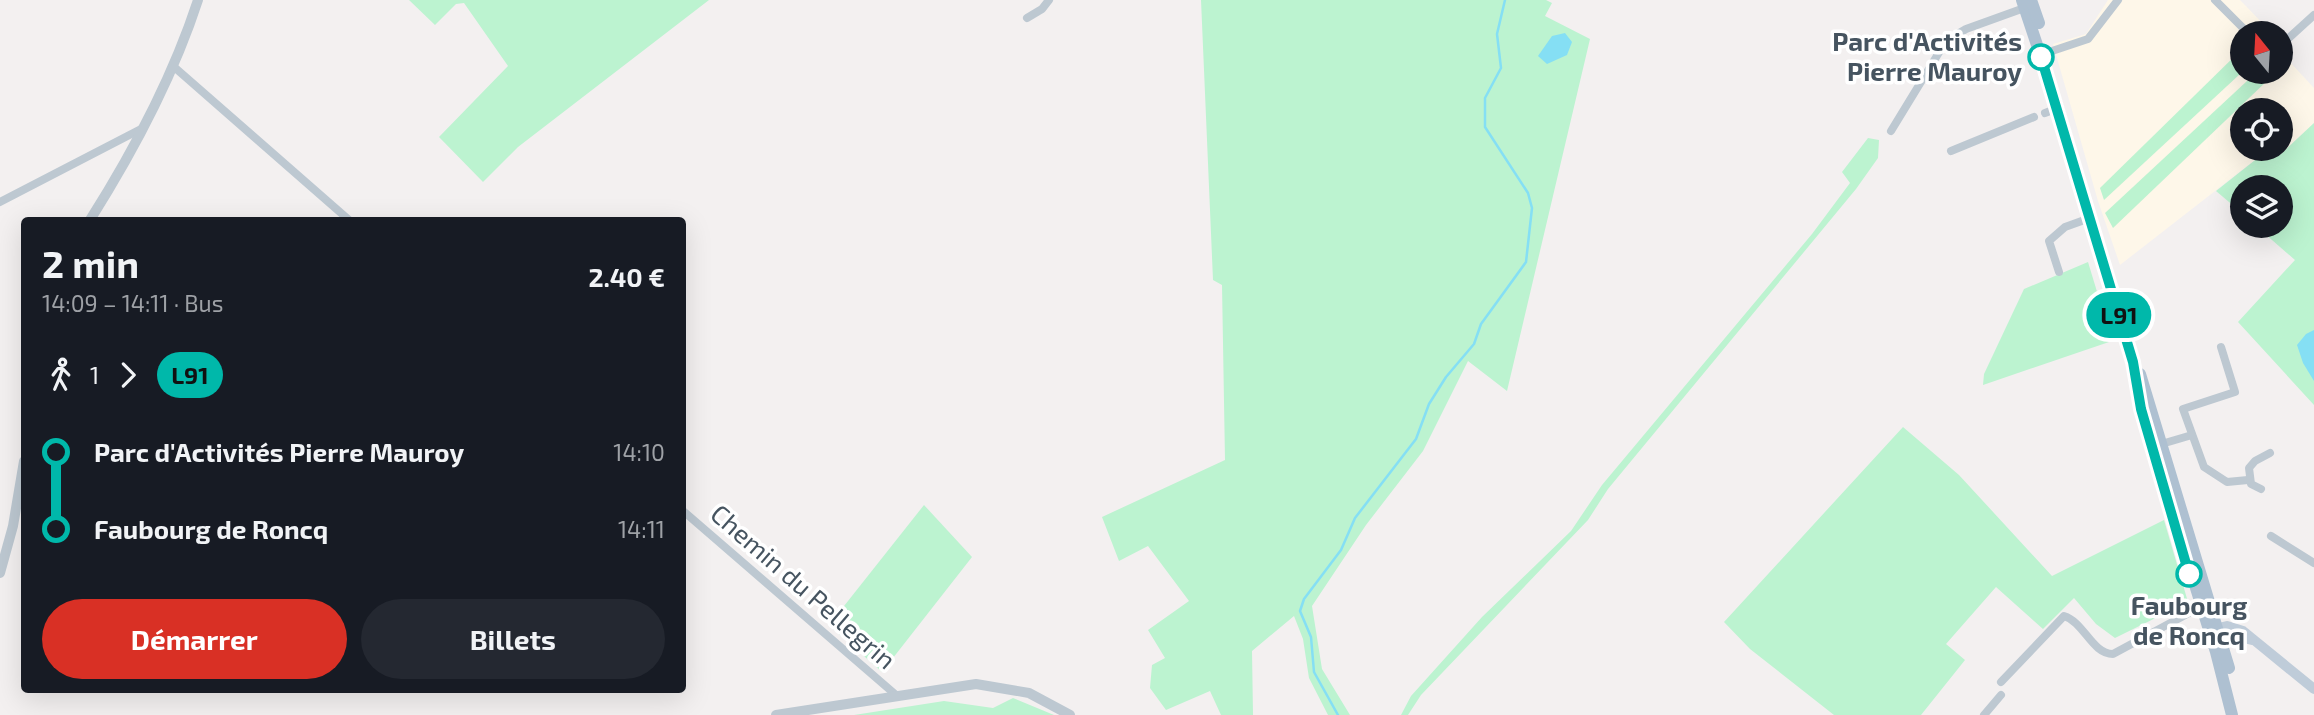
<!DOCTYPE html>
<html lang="fr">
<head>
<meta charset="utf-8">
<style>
	:root { --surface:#171b24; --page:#242831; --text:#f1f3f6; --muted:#9ea1a6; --accent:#d93025 }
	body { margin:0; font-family:"Exo 2",sans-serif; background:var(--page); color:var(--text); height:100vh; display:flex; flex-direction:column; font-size:26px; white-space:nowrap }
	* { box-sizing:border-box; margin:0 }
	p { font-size:23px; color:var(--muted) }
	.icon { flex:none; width:38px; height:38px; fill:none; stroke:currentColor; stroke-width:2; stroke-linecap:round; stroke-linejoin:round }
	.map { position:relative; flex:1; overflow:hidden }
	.details { position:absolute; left:21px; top:217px; width:665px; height:476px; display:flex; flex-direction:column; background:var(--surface); border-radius:7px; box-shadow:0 7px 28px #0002 }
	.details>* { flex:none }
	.badge { padding:0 14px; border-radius:23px; font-size:24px; line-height:46px }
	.needle { width:46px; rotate:342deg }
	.controls { position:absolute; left:2230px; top:21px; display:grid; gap:14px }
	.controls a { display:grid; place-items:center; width:63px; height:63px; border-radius:50%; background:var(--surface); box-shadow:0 7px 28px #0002; font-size:35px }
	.map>.badge { position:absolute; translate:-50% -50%; box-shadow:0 0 0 4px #fff }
	.legs { display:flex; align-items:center; gap:10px; height:77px; padding:0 21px; font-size:23px }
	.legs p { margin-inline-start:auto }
	.headline { display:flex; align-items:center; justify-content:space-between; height:119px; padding:0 21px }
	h1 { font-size:38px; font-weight:700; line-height:52px }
	.action { display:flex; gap:14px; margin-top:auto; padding:14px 21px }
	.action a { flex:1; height:80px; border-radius:42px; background:var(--accent); color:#fff; font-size:28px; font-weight:700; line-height:80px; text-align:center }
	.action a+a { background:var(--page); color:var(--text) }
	ul { padding:0 21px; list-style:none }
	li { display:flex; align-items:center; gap:24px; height:77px; font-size:26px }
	li i { display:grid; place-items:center; width:10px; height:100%; margin:0 9px; background:currentColor }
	li i::after { content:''; width:18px; height:18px; margin:-9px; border:5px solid; border-radius:50%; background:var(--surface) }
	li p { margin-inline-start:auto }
	li:first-child i { background:linear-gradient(#0000 50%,currentColor 0) }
	li:last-child i { background:linear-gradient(currentColor 50%,#0000 0) }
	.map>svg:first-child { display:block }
</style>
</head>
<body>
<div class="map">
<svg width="2314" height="715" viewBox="0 0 2314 715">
	<rect width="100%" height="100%" fill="#f3f0f0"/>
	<polygon fill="#fef7e9" points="2108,0 2240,0 2272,33 2242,33 2242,72 2280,72 2280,47 2288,60 2314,88 2314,123 2281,154 2277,149 2280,149 2280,110 2242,110 2242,149 2269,149 2120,265 2098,201 2053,44 2086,34"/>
	<g fill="#bcf3d0">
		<polygon points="409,0 709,0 518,147 483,182 439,137 508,66 464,3 456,4 435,25"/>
		<polygon points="1201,0 1546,0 1552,3 1545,16 1590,39 1507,391 1468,361 1423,451 1366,525 1312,606 1322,669 1350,715 1328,715 1309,678 1303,639 1294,616 1252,651 1253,715 1221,715 1210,691 1166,710 1150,688 1152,665 1165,658 1148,630 1189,601 1148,546 1119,561 1102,517 1225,460 1222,285 1213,280"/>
		<polygon points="2240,51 2240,74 2104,200 2100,188"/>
		<polygon points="2268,75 2270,78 2113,228 2105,213 2247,81"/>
		<polygon points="2314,123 2314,405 2238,322 2295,260 2256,226 2280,226 2280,187 2242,187 2242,213 2216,191 2269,149 2277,149 2281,154"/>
		<polygon points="1868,138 1879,140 1878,158 1856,189 1608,489 1588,520 1421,695 1408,715 1401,715 1411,696 1482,617 1571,531 1602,485 1812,234 1850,183 1842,172"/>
		<polygon points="2088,262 2112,341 1983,385 1984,374 2024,289"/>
		<polygon points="1903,427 1959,475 2052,576 2164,520 2188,602 2115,638 2096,624 2074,598 2043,629 1996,587 1946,644 1965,660 1921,715 1834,715 1750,649 1724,622"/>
		<polygon points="924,505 972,557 882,672 829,625"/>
		<polygon points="1013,698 1054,715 854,715 944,701 993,708"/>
	</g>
	<g fill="#85dff4">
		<polygon points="1565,33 1572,42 1567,55 1547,64 1538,56 1552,36"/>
		<polygon points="2314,330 2314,381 2303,363 2297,345 2306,334"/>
	</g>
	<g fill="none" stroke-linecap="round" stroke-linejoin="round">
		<polyline stroke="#85dff4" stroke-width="2.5" points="1338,715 1314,672 1311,637 1300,611 1304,599 1341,550 1355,518 1416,439 1429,404 1446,377 1474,344 1481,324 1526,262 1532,208 1528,193 1485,127 1485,98 1501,68 1497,34 1505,0"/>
		<g stroke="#bdc8d1" stroke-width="8">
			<polyline points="2215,0 2248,33"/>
			<polyline points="1027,18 1042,9 1049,0"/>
			<polyline points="2280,46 2314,15"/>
			<polyline points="2040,55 2088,39 2118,0"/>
			<polyline points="173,66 349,220"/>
			<polyline points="2045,113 2058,108"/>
			<polyline points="1891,131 1946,41 1966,29 2027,7"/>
			<polyline points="1951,151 2034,117"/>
			<polyline points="0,202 141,129"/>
			<polyline points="2059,272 2049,241 2065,227 2090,218"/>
			<polyline points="2221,347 2235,392 2183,409 2204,467 2227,482 2248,480"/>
			<polyline points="2158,445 2192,435"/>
			<polyline points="2261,489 2251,484 2249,468 2255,461 2270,453"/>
			<polyline points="682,510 896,695"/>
			<polyline points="2271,536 2314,563"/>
			<path d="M2001,682L2064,616C2084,622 2092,654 2113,654L2200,607"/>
			<polyline points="1984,715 2001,695"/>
		</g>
		<g stroke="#bdc8d1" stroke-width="10">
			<path d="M90,220C133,152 173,77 198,0"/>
			<polyline points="0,573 13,526 24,461"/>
			<polyline points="776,715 976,684 1029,693 1070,715"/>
		</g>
		<g stroke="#bfccd9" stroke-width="10">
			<polyline points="2210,630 2227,626 2243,631 2314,689"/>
			<polyline points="2214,645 2240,637 2252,640"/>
		</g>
		<g stroke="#aec0d1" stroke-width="12">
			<polyline points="2022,0 2058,108 2133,362 2146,428 2216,652 2232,715"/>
			<polyline points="2031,0 2039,23"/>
			<polyline points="2140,374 2229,668"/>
		</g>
	</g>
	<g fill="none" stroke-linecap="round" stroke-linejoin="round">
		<defs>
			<polyline id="line-1" points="2041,57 2133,362 2141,409 2189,574"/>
		</defs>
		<use href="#line-1" stroke="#fff" stroke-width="16"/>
		<use href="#line-1" stroke="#00b8aa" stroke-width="10"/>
	</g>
	<g fill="#fff" stroke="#00b8aa" stroke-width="3.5">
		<circle cx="2041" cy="57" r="12"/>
		<circle cx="2189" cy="574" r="12"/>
	</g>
	<g text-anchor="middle" stroke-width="7" stroke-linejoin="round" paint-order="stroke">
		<g font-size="26" font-weight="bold" fill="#465460" stroke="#fff" text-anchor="end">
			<text x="2022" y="51">Parc d'Activités<tspan x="2022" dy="30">Pierre Mauroy</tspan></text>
			<text x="2189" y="615" text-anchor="middle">Faubourg<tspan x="2189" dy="30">de Roncq</tspan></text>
		</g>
		<g font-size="26" fill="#465460" stroke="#fff">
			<text transform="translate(803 587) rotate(41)" y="9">Chemin du Pellegrin</text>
		</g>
	</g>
</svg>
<div class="controls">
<a><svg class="needle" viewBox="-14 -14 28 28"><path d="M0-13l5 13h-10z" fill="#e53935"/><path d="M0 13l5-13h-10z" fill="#9ea1a6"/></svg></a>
<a><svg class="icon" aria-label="locate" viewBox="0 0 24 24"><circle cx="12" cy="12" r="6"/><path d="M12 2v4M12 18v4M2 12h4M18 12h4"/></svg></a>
<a><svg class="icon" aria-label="layers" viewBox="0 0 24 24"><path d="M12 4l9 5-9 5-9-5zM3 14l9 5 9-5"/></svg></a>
</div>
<b class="badge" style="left:2119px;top:315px;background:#00b8aa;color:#111">L91</b>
<section class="details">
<div class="headline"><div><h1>2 min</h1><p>14:09 – 14:11 · Bus</p></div><b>2.40 €</b></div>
<div class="legs"><svg class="icon" aria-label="walk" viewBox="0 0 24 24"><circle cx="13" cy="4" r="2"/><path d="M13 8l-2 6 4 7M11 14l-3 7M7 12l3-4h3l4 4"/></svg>1<svg class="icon" aria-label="forward" viewBox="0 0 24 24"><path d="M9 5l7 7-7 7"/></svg><b class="badge" style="background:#00b8aa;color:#111">L91</b></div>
<ul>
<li><i style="color:#00b8aa"></i><b>Parc d'Activités Pierre Mauroy</b><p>14:10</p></li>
<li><i style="color:#00b8aa"></i><b>Faubourg de Roncq</b><p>14:11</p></li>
</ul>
<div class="action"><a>Démarrer</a><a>Billets</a></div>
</section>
</div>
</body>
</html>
